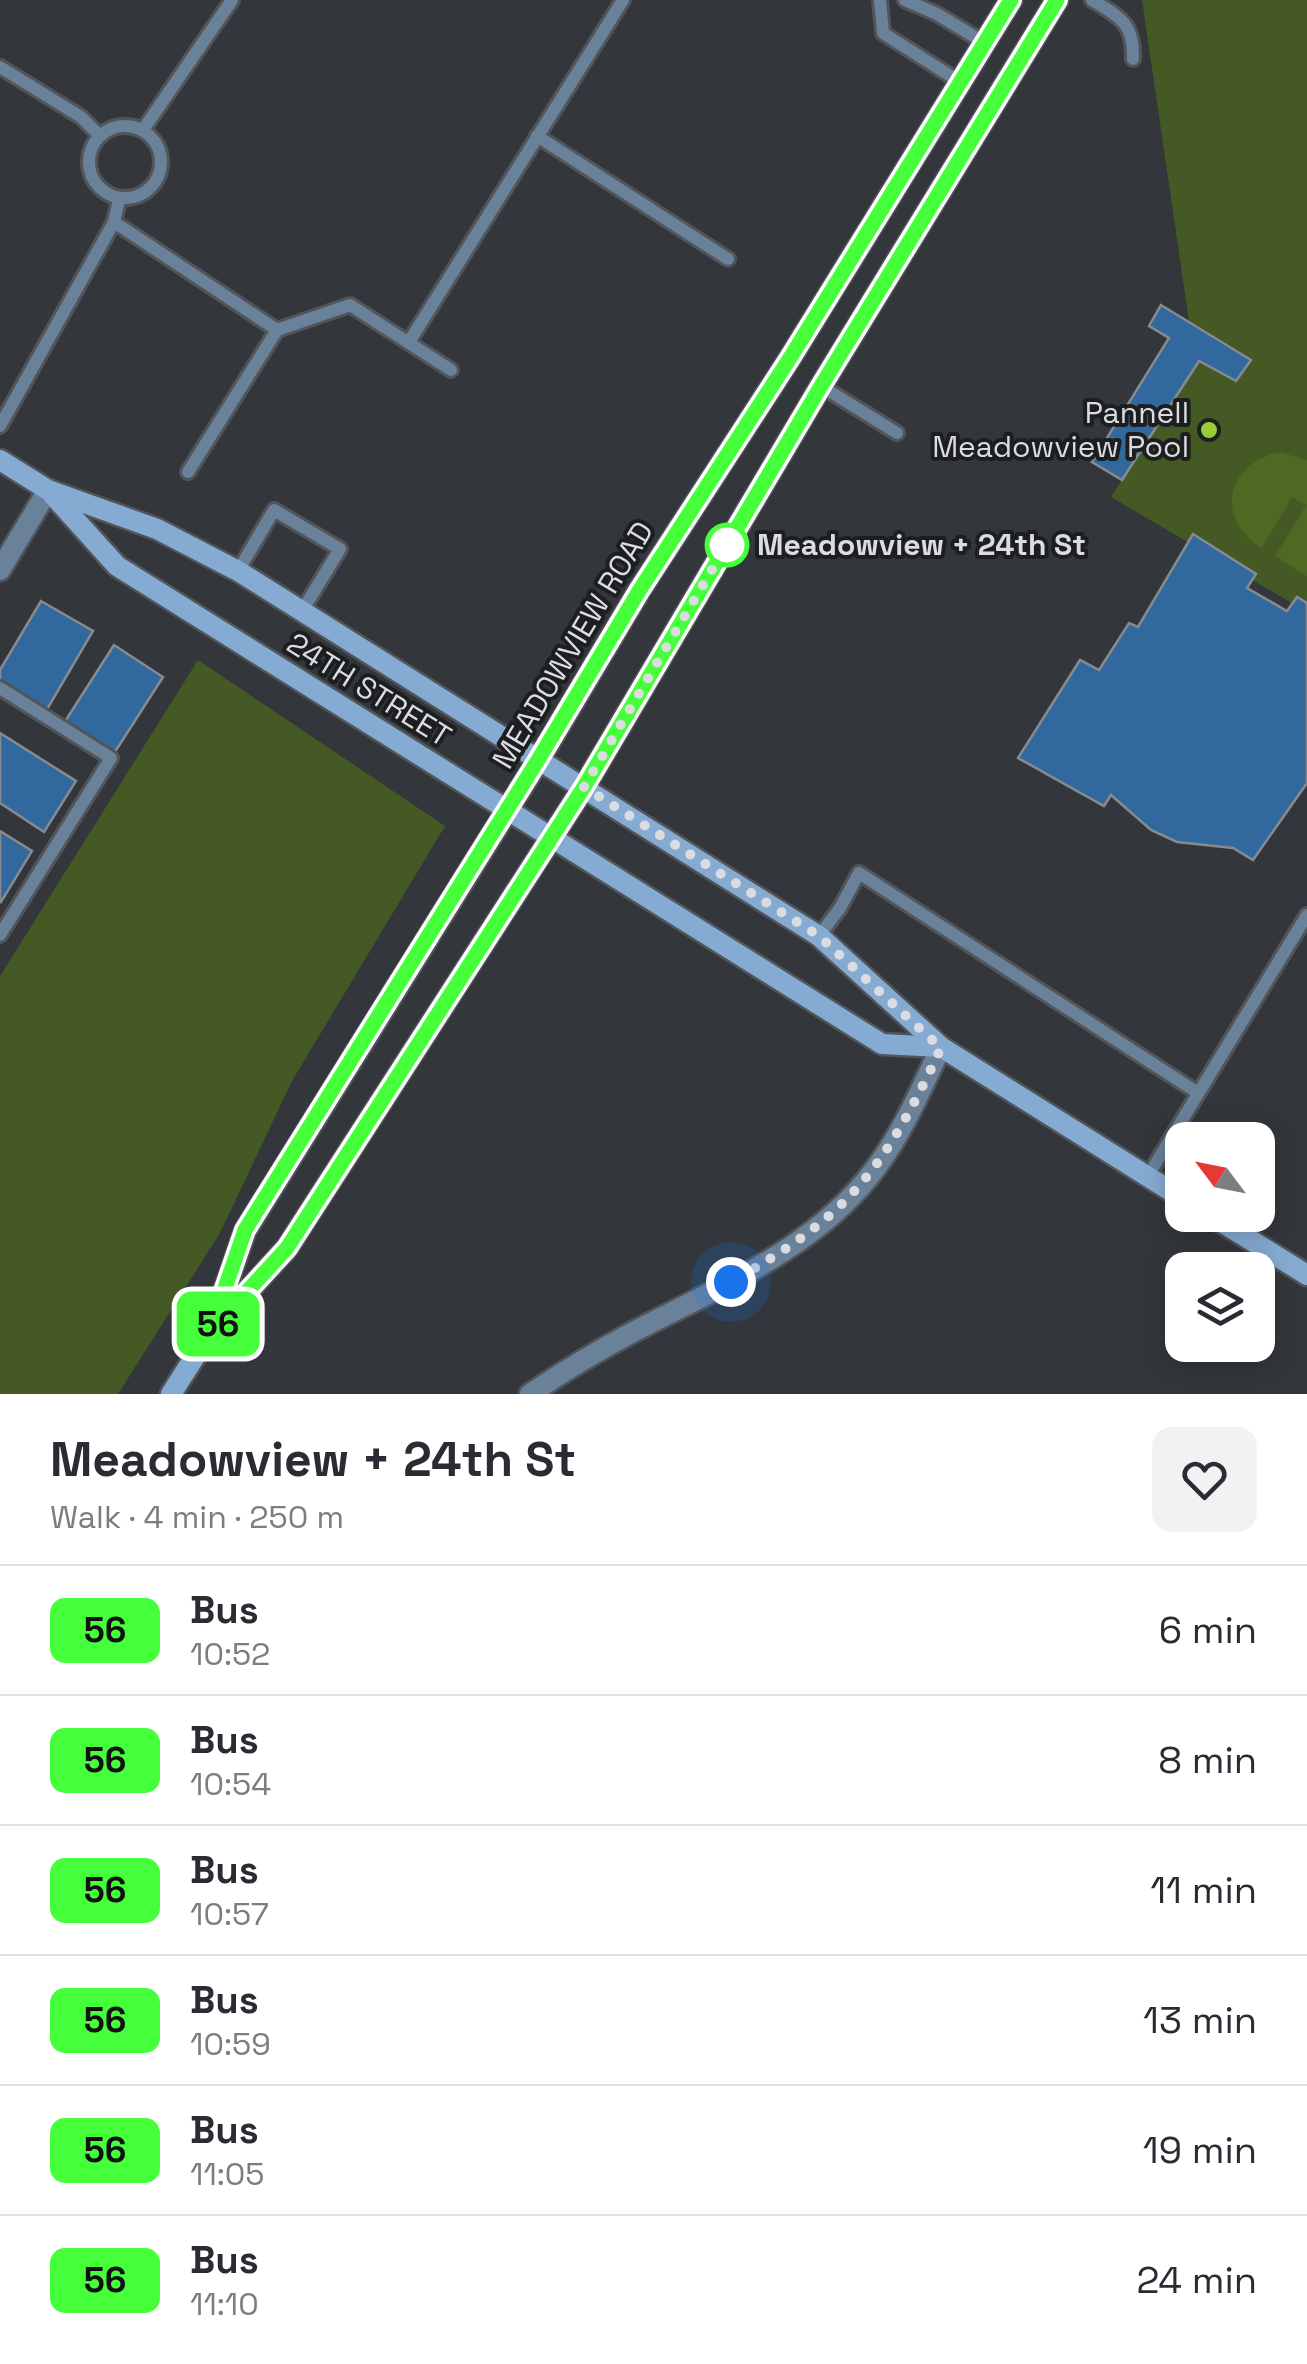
<!DOCTYPE html>
<html lang="en">
<head>
<meta charset="utf-8">
<style>
	:root { --surface:#fff; --page:#f2f2f3; --text:#2b2b33; --muted:#7c7c81; --line:#e1e1e2 }
	body { margin:0; font-family:"Space Grotesk",sans-serif; background:var(--page); color:var(--text); height:100vh; display:flex; flex-direction:column; font-size:38px; white-space:nowrap }
	* { box-sizing:border-box; margin:0 }
	p { font-size:32px; color:var(--muted) }
	.icon { flex:none; width:55px; height:55px; fill:none; stroke:currentColor; stroke-width:2; stroke-linecap:round; stroke-linejoin:round }
	.map { position:relative; height:1394px; overflow:hidden }
	.panel { display:flex; flex-direction:column; background:var(--surface); flex:1 }
	.panel>* { flex:none }
	.badge { padding:0 20px; border-radius:15px; font-size:35px; line-height:65px }
	.needle { width:65px; rotate:302deg }
	.tools { position:absolute; left:1165px; top:1122px; display:grid; gap:20px }
	.tools a { display:grid; place-items:center; width:110px; height:110px; border-radius:20px; background:var(--surface); box-shadow:0 5px 25px #0003; font-size:50px }
	.you { position:absolute; width:50px; height:50px; margin:-25px; border:8px solid #fff; border-radius:50%; background:#1a73e8; box-shadow:0 0 0 15px #1a73e833 }
	.map>.badge { position:absolute; translate:-50% -50%; box-shadow:0 0 0 5px #fff }
	.round { display:grid; place-items:center; flex:none; width:105px; height:105px; border-radius:20px; background:var(--page) }
	.head { display:flex; align-items:center; justify-content:space-between; height:170px; padding:0 50px }
	h1 { font-size:48px; font-weight:700; line-height:75px }
	ul { padding:0; list-style:none }
	li { display:flex; align-items:center; gap:30px; height:130px; padding:0 50px; border-top:2px solid var(--line) }
	li div { flex:1 }
	li b { display:block; font-size:38px }
	li em { font-style:normal }
	li .badge { min-width:110px; font-weight:700; text-align:center }
	.map>svg:first-child { display:block }
</style>
</head>
<body>
<div class="map">
<svg width="1307" height="1394" viewBox="0 0 1307 1394">
	<rect width="100%" height="100%" fill="#33373b"/>
	<g fill="#445924">
		<polygon points="1142,0 1307,0 1307,612 1111,497 1122,480 1092,462 1169,339 1149,326 1161,305 1189,321"/>
		<polygon points="198,660 445,826 292,1081 220,1233 118,1394 0,1394 0,976"/>
	</g>
	<path fill="#4e6921" d="M1280,452L1307,460V576L1275,556L1306,505L1292,497L1262,548C1214,520 1226,462 1280,452Z"/>
	<g fill="#31689d" stroke="#868b8f" stroke-width="2.5">
		<polygon points="1161,305 1251,360 1236,381 1199,361 1122,480 1092,462 1169,338 1149,326"/>
		<polygon points="1193,534 1256,574 1247,588 1287,611 1297,597 1307,603 1307,783 1253,860 1233,848 1177,842 1151,830 1111,795 1104,806 1018,758 1080,660 1099,670 1129,623 1138,627"/>
		<polygon points="41,601 93,631 46,711 0,684 0,670"/>
		<polygon points="114,645 163,677 113,755 64,723"/>
		<polygon points="0,733 76,781 44,832 0,803"/>
		<polygon points="0,831 32,851 1,902 0,901"/>
	</g>
	<g fill="none" stroke-linecap="round" stroke-linejoin="round">
		<defs>
			<g id="lane">
				<polyline points="880,0 883,33 960,82"/>
				<polyline points="905,0 937,14 985,43"/>
				<path d="M1092,0C1120,17 1134,23 1133,59"/>
				<polyline points="0,67 81,117 100,136"/>
				<circle cx="125" cy="162" r="36"/>
				<polyline points="143,130 232,0"/>
				<polyline points="537,136 728,259"/>
				<polyline points="114,222 277,330"/>
				<polyline points="409,342 623,0"/>
				<polyline points="821,386 897,433"/>
				<polyline points="0,426 114,222 119,200"/>
				<polyline points="188,472 277,330 350,305 451,370"/>
				<polyline points="238,571 274,510 340,549 302,611"/>
				<polyline points="0,688 111,758 0,935"/>
				<polyline points="819,936 840,908 859,873 1198,1093"/>
				<polyline points="1148,1176 1307,915"/>
			</g>
			<g id="street">
				<polyline points="0,570 48,490"/>
				<path d="M530,1394C564,1371 599,1350 635,1331C721,1286 816,1248 875,1169C903,1132 921,1089 941,1047"/>
			</g>
			<g id="secondary">
				<polyline points="0,460 48,490 157,529 238,571 819,936 941,1047 1182,1198"/>
				<polyline points="52,494 117,566 882,1044 941,1047"/>
				<polyline points="1210,1215 1307,1275"/>
				<polyline points="214,1321 245,1231 538,761 639,591 790,358 1011,0"/>
				<polyline points="171,1394 210,1333 287,1248 584,787 821,386 1057,0"/>
			</g>
		</defs>
		<use href="#lane" stroke="#515559" stroke-width="18"/>
		<use href="#street" stroke="#515559" stroke-width="25"/>
		<use href="#secondary" stroke="#515559" stroke-width="25"/>
		<use href="#lane" stroke="#6a819a" stroke-width="12"/>
		<use href="#street" stroke="#6a819a" stroke-width="20"/>
		<use href="#secondary" stroke="#86abd2" stroke-width="20"/>
	</g>
	<g fill="none" stroke-linecap="round" stroke-linejoin="round">
		<defs>
			<polyline id="line" points="1011,0 790,358 639,591 538,760 245,1230 210,1332 287,1248 584,787 821,386 1057,0"/>
		</defs>
		<use href="#line" stroke="#fff" stroke-width="22"/>
		<use href="#line" stroke="#45ff3b" stroke-width="15"/>
		<path stroke="#dadcdf" stroke-width="10" stroke-dasharray="0 18" d="M727,545L733,534L584,787L819,936L941,1048C883,1171 851,1214 731,1282"/>
	</g>
	<circle fill="#97cc38" stroke="#1c1e20" stroke-width="4" cx="1209" cy="430" r="10"/>
	<circle fill="#fff" stroke="#45ff3b" stroke-width="5" cx="727" cy="545" r="20"/>
	<g text-anchor="middle" stroke-width="8" stroke-linejoin="round" paint-order="stroke">
		<g font-size="30" fill="#dadcdf" stroke="#1c1e20" text-anchor="end">
			<text x="1189" y="423">Pannell<tspan x="1189" dy="34">Meadowview Pool</tspan></text>
		</g>
		<g font-size="30" font-weight="bold" fill="#dadcdf" stroke="#1c1e20" text-anchor="start">
			<text x="757" y="555">Meadowview + 24th St</text>
		</g>
		<g font-size="30" fill="#dadcdf" stroke="#1c1e20">
			<text transform="translate(573 645) rotate(-59)" y="10">MEADOWVIEW ROAD</text>
			<text transform="translate(369 690) rotate(32)" y="10">24TH STREET</text>
		</g>
	</g>
</svg>
<div class="tools">
<a><svg class="needle" viewBox="-14 -14 28 28"><path d="M0-13l5 13h-10z" fill="#e53935"/><path d="M0 13l5-13h-10z" fill="#7c7c81"/></svg></a>
<a><svg class="icon" aria-label="layers" viewBox="0 0 24 24"><path d="M12 4l9 5-9 5-9-5zM3 14l9 5 9-5"/></svg></a>
</div>
<div class="you" style="left:731px;top:1282px"></div>
<b class="badge" style="left:218px;top:1324px;background:#45ff3b;color:#111">56</b>
</div>
<section class="panel">
<div class="head"><div><h1>Meadowview + 24th St</h1><p>Walk · 4 min · 250 m</p></div><a class="round"><svg class="icon" aria-label="heart" viewBox="0 0 24 24"><path d="M12 20l-8-8c-3-5 5-10 8-4 3-6 11-1 8 4z"/></svg></a></div>
<ul>
<li><span class="badge" style="background:#45ff3b;color:#111">56</span><div><b>Bus</b><p>10:52</p></div><em>6 min</em></li>
<li><span class="badge" style="background:#45ff3b;color:#111">56</span><div><b>Bus</b><p>10:54</p></div><em>8 min</em></li>
<li><span class="badge" style="background:#45ff3b;color:#111">56</span><div><b>Bus</b><p>10:57</p></div><em>11 min</em></li>
<li><span class="badge" style="background:#45ff3b;color:#111">56</span><div><b>Bus</b><p>10:59</p></div><em>13 min</em></li>
<li><span class="badge" style="background:#45ff3b;color:#111">56</span><div><b>Bus</b><p>11:05</p></div><em>19 min</em></li>
<li><span class="badge" style="background:#45ff3b;color:#111">56</span><div><b>Bus</b><p>11:10</p></div><em>24 min</em></li>
</ul>
</section>
</body>
</html>
